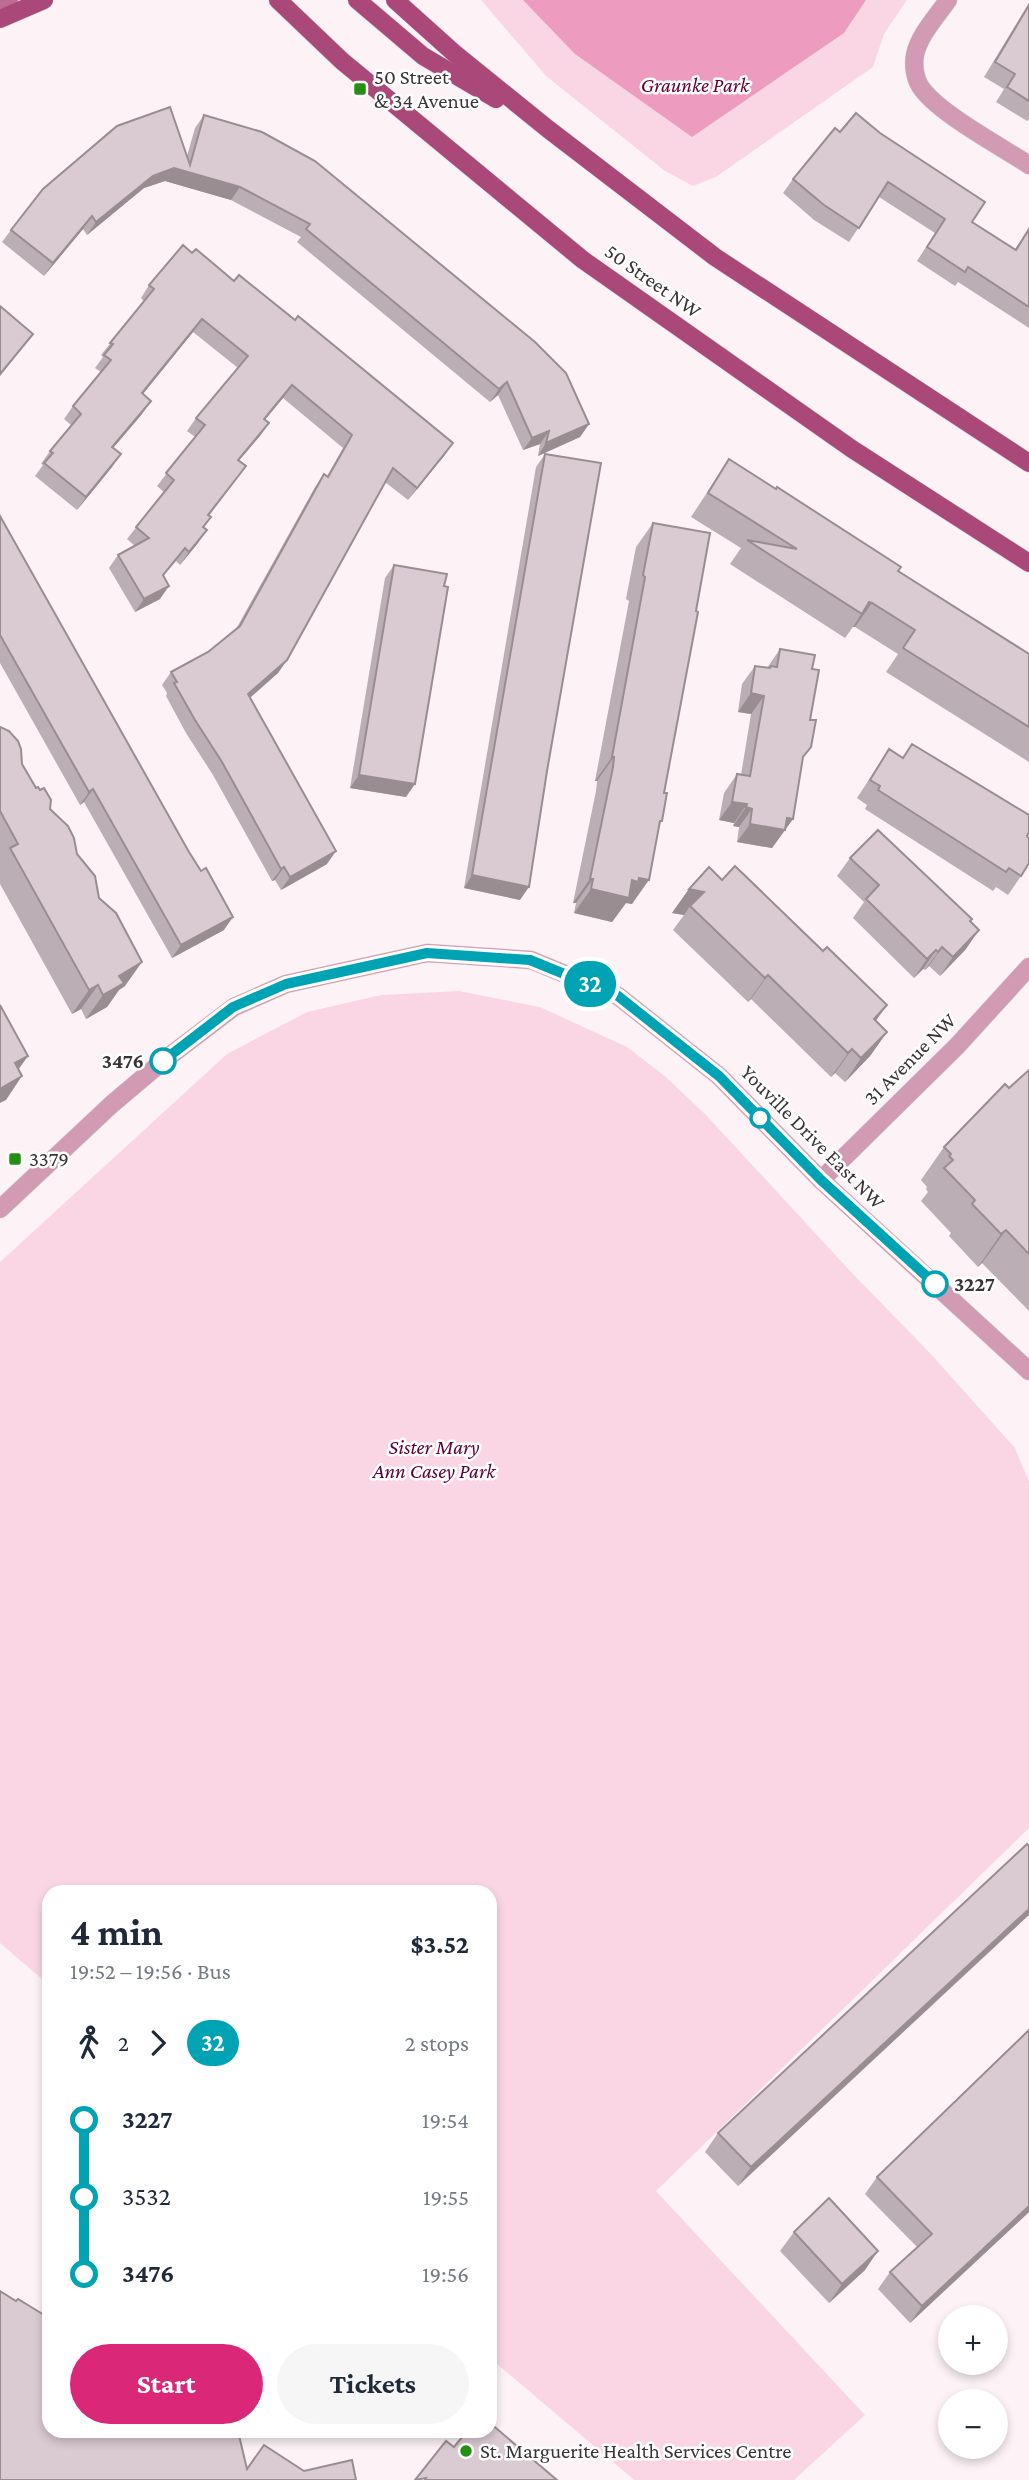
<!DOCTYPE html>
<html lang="en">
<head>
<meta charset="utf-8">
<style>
	:root { --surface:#fff; --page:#f6f6f7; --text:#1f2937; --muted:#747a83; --accent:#db2777 }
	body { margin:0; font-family:"Crimson Pro",serif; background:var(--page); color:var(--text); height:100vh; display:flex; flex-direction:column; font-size:26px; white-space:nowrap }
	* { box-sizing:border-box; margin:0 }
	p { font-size:23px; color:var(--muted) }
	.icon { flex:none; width:38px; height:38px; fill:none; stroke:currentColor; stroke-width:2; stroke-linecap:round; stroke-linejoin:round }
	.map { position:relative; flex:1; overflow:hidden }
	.panel { position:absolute; left:42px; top:1885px; width:455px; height:553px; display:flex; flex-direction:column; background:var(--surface); border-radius:21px; box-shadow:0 4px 10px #0003 }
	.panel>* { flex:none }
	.badge { padding:0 14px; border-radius:23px; font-size:24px; line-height:46px }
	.buttons { position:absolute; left:938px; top:2305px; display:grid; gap:14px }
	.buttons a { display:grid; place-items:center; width:70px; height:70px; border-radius:50%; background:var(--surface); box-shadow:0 4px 10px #0003; font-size:35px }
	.map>.badge { position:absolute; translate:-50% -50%; box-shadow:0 0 0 4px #fff }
	.legs { display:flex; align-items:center; gap:10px; height:77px; padding:0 28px; font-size:23px }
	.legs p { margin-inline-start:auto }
	.headline { display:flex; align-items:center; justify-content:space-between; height:119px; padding:0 28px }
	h1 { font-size:38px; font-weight:700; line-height:52px }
	.primary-button { display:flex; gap:14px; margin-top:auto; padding:14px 28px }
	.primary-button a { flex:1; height:80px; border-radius:42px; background:var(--accent); color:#fff; font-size:28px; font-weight:700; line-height:80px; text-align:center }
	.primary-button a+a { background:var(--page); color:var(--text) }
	ul { padding:0 28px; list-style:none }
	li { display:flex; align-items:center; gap:24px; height:77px; font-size:26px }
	li i { display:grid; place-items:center; width:10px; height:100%; margin:0 9px; background:currentColor }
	li i::after { content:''; width:18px; height:18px; margin:-9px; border:5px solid; border-radius:50%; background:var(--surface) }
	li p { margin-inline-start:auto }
	li:first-child i { background:linear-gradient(#0000 50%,currentColor 0) }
	li:last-child i { background:linear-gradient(currentColor 50%,#0000 0) }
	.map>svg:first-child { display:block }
</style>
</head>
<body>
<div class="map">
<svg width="1029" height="2480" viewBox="0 0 1029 2480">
	<rect width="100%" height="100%" fill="#fdf3f7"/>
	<g fill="#fad6e5">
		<polygon points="481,0 907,0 884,34 873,67 716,177 693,186 665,171 546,76"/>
		<polygon points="459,991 540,1007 627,1047 666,1077 706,1115 852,1273 929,1352 1015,1448 1029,1482 1029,1828 656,2191 865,2415 794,2480 634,2480 490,2358 490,1892 49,1892 49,1985 0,1943 0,1262 227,1054 307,1012 381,995"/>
	</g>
	<polygon fill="#ed9cc0" points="523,0 866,0 844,33 692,137 575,54"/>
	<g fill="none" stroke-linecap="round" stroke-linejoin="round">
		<defs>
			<path id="minor" d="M948,0C937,16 919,35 915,55C913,65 915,78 920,86C936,112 1002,147 1029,165"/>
			<g id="tertiary">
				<polyline points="821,1180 957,1046 1029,967"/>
				<polyline points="0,1209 112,1104 163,1061 234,1007 286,984 427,953 531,960 618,996 719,1076 821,1180 1029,1371"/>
			</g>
			<polyline id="secondary" points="0,11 9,0"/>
			<g id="primary">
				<polyline points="278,0 342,61 583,260 852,449 1029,563"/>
				<polyline points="357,0 423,56 496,99"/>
				<polyline points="395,0 454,53 548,129 715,257 1029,463"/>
				<polyline points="0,19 44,0"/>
			</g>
		</defs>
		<use href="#minor" stroke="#dad1d4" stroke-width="19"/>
		<use href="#tertiary" stroke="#dad1d4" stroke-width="19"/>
		<use href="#secondary" stroke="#dad1d4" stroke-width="19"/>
		<use href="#primary" stroke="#dad1d4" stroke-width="19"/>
		<use href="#minor" stroke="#d39ab3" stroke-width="18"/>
		<use href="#tertiary" stroke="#d39ab3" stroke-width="18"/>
		<use href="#secondary" stroke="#bd6c92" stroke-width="18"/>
		<use href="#primary" stroke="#ab487a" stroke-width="18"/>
	</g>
	<g fill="#bbaeb4">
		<polygon points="1029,3 1029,119 1027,121 996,102 1004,89 984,77"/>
		<polygon points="204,115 589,424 580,437 538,456 540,444 523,450 498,395 490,402 297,242 301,237 231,200 165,181 144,188 87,235 83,229 44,276 2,242 11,230 187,156 195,128"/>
		<polygon points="835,128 972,222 1015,249 1029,229 1029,328 958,282 955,286 917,261 935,233 879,197 849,242 814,220 783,193 793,179"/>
		<polygon points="192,253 295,320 453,443 444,456 408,500 385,482 287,660 278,673 250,698 327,864 281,890 275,880 272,881 213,775 186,733 166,696 167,693 162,685 171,672 208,652 236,629 315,487 324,474 327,476 343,448 283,398 265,420 269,423 239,460 246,466 209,516 211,517 204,528 198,543 180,565 176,561 163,576 160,599 135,612 109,568 118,555 135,546 127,539 164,492 157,486 195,437 187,431 196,418 238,368 193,332 143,394 142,414 113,448 112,467 77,510 35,476 43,465 41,464 50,451 71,425 64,419 73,406 101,372 95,368 103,357 101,355 144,301 141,298 149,285"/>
		<polygon points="545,454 520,900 464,888 536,467"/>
		<polygon points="729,459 898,571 1029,654 1029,762 886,672 898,654 855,627 853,627 845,638 730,564 741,548 691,517"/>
		<polygon points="0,516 189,852 224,930 172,958 84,802 80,805 0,663"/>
		<polygon points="653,523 664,793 662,821 659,825 632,904 626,903 612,922 574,913 576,903 573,903 596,791 597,781 595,781 629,601 626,599 636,547"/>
		<polygon points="394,565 406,797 350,788 385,578"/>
		<polygon points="780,649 812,669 803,758 793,819 772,848 737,842 739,827 733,826 734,823 719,820 724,793 737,774 741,775 751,714 738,712 742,684 755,666 767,668"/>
		<polygon points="0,727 22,764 50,809 77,854 99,898 125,986 119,990 107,1007 86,1019 81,1009 72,1014 0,884"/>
		<polygon points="912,744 1027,836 1021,876 1008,895 996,887 993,891 865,809 867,805 857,798 889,749 903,758"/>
		<polygon points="850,858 970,922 966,949 940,976 929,966 925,970 923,969 914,978 853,918 864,902 837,876"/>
		<polygon points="689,889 876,1021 887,1032 870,1056 845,1082 835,1073 831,1077 751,999 748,1002 673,930 684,915 672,913"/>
		<polygon points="1029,1070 1029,1311 982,1263 978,1267 949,1236 951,1233 921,1201 928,1192 926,1189 927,1187 921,1180 944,1147"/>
		<polygon points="1029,1846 738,2186 705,2152 718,2133"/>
		<polygon points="1029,2030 1029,2212 910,2323 878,2289 890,2272 917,2247 865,2194 877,2177"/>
		<polygon points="794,2232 865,2270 829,2303 780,2251"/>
	</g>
	<g fill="#998d92">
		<polygon points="174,168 240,187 231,200 165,181 144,188 87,235 96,222 153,176"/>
		<polygon points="92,216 83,229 44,276 53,263"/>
		<polygon points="202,319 193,332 133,406 142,393"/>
		<polygon points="33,334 24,346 0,376 0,374"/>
		<polygon points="507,382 498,395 490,402 499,389"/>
		<polygon points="292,385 283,398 255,431 264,419"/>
		<polygon points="151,401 142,414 103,460 112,447"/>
		<polygon points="269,423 260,436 229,472 238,460"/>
		<polygon points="589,424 580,437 538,456 546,443"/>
		<polygon points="549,431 540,444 523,450 532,438"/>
		<polygon points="453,443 444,456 408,500 417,488"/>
		<polygon points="121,454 112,467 77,510 86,497"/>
		<polygon points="207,530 198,543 180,565 189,552"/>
		<polygon points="169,586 160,599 135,612 144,599"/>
		<polygon points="869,602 872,603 855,627 853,627"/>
		<polygon points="287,660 278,673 239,707 248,694"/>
		<polygon points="751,693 764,696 751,714 738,712"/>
		<polygon points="612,757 614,757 597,781 595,781"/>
		<polygon points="359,775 415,784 406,797 350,788"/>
		<polygon points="93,789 84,802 80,805 89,792"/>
		<polygon points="732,802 747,804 734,823 719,820"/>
		<polygon points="746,807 752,809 739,827 733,826"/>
		<polygon points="787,818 793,819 772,848 737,842 750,824"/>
		<polygon points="336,851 327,864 281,890 290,877"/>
		<polygon points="284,867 275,880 272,881 281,869"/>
		<polygon points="472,875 529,887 520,900 464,888"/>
		<polygon points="639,878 649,880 632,904 626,903 612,922 574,913 591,889"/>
		<polygon points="590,879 593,879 576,903 573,903"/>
		<polygon points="689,889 704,892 690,906 684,915 672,913"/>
		<polygon points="233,917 224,930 172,958 181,945"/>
		<polygon points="979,930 966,949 940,976 953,957"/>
		<polygon points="942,947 929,966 925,970 938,952"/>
		<polygon points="936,950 923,969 914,978 927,959"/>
		<polygon points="142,962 125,986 119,990 107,1007 86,1019 103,995 119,976"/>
		<polygon points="768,975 751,999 748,1002 765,978"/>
		<polygon points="98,985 81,1009 72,1014 89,990"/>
		<polygon points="887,1005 870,1029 874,1019"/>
		<polygon points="887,1032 870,1056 845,1082 861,1058"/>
		<polygon points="852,1049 835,1073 831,1077 848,1053"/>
		<polygon points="28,1056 11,1080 15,1063"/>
		<polygon points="22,1076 6,1100 0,1103 0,1089"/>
		<polygon points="1006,1230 982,1263 978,1267 1001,1234"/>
		<polygon points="1029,1909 1029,1915 738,2186 751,2167"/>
		<polygon points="1029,2206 1029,2212 910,2323 922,2306"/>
		<polygon points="878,2251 865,2270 829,2303 842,2284"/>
	</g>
	<g fill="#dacad1" stroke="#998d92" stroke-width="2">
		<polygon points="1029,5 1029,101 1007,87 1015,74 995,62"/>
		<polygon points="170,107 190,165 204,115 262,132 315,161 535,342 566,373 589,424 546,443 549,431 532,438 507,382 499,389 306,229 310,224 240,187 174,168 153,176 96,222 92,216 53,263 11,230 43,189 117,126"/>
		<polygon points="856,113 880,133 985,202 972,222 1016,250 1029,229 1029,307 968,267 965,272 927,247 945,219 888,182 859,228 824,205 793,179 835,128 840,132"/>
		<polygon points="183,245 192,253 196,249 234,281 239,275 295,320 298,316 453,443 417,488 393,468 287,660 248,694 336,851 290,877 284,867 281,869 222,762 195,720 174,683 177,682 171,672 208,652 240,626 324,474 328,477 352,435 292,385 264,419 269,423 238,460 246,466 208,515 211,517 203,527 207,530 189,552 185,548 163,575 169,586 144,599 118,555 149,538 136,527 174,480 166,473 205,425 196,418 248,356 202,319 142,393 151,401 112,447 121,454 86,497 44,463 53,453 50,451 81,414 73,406 111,360 104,355 113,344 110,343 154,289 149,285"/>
		<polygon points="0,306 33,334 0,374"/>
		<polygon points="545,454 601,463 547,771 529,887 472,875"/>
		<polygon points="729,459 776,489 777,487 901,567 898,571 1029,654 1029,727 903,648 915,630 872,603 869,602 862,614 747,540 797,549 708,493"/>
		<polygon points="0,516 189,852 201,871 206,868 233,917 181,945 93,789 89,792 0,635"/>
		<polygon points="653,523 710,533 696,611 698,612 664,793 667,793 662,821 660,821 649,880 639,878 638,882 632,880 629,898 591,889 593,879 590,879 613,767 614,757 612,757 645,577 643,575"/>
		<polygon points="394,565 447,574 444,586 448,587 415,784 359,775"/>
		<polygon points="780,649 815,655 812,669 819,670 810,720 816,720 811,747 803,757 793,819 787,818 785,830 750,824 752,809 746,807 747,804 732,802 737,774 750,776 764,696 751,693 755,666 770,668 771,666 777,667"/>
		<polygon points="0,727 9,731 18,741 21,749 22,764 36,788 38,787 40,790 44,788 51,800 50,809 68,826 74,838 77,854 95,876 99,898 116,913 142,962 119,976 124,983 103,995 98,985 89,990 10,848 18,844 0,811"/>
		<polygon points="912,744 1029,815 1029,832 1027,836 1029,838 1029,863 1021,876 1009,868 1006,872 878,790 880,786 870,780 889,749 903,758"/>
		<polygon points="878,830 972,919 970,921 979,930 953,957 942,947 938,952 936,950 927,959 866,899 879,885 850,858"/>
		<polygon points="735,866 823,951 827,947 887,1005 874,1019 887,1032 861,1058 852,1049 848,1053 768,975 765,978 690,906 704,892 689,889 709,867 722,880"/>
		<polygon points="0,1005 28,1056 15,1063 22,1076 0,1089"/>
		<polygon points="1029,1070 1029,1254 1006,1230 1001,1234 972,1204 975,1200 944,1168 953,1160 949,1156 951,1154 944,1147 1005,1084 1009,1088"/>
		<polygon points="1027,1844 1029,1846 1029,1909 751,2167 718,2133"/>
		<polygon points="1029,2030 1029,2206 922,2306 890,2272 932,2234 877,2177"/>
		<polygon points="829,2198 878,2251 842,2284 794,2232"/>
		<polygon points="0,2291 16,2301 18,2299 49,2318 49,2431 238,2431 247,2469 264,2445 304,2471 352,2460 356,2480 0,2480"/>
		<polygon points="490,2423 557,2480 425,2480 426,2478 415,2480 446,2441 454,2447 467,2431 490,2431"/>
	</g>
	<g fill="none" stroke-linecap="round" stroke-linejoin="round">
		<defs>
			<polyline id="line-1" points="163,1061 233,1007 286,984 427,953 530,960 618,996 719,1076 821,1180 935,1284"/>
		</defs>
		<use href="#line-1" stroke="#fff" stroke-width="16"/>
		<use href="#line-1" stroke="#00a3b4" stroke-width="10"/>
	</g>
	<g fill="#248f13" stroke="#fff" stroke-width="2.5">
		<rect x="353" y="82" width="14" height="14" rx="3.5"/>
		<rect x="8" y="1152" width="14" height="14" rx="3.5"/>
		<circle cx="466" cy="2451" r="7"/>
	</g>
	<g fill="#fff" stroke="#00a3b4" stroke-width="3.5">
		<circle cx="163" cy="1061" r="12"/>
		<circle cx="760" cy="1118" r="9"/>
		<circle cx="935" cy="1284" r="12"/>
	</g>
	<g text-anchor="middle" stroke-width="5" stroke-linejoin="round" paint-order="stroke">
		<g font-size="21" fill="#3a3436" stroke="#fff" text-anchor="start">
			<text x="374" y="84">50 Street<tspan x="374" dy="24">&amp; 34 Avenue</tspan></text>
			<text x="29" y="1166">3379</text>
			<text x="480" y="2458">St. Marguerite Health Services Centre</text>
		</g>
		<g font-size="21" font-style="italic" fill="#5f003a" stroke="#fff">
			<text x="695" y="92">Graunke Park</text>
			<text x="434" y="1454">Sister Mary<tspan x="434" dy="24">Ann Casey Park</tspan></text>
		</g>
		<g font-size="21" fill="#3a3436" stroke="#fff">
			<text transform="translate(653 281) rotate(35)" y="7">50 Street NW</text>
			<text transform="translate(910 1059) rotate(-45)" y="7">31 Avenue NW</text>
			<text transform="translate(813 1137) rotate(45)" y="7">Youville Drive East NW</text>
		</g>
		<g font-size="21" font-weight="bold" fill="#3a3436" stroke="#fff" text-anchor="end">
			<text x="144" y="1068">3476</text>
			<text x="954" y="1291" text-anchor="start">3227</text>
		</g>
	</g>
</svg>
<div class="buttons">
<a>+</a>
<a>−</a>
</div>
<b class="badge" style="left:590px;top:984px;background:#00a3b4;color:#fff">32</b>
<section class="panel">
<div class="headline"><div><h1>4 min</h1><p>19:52 – 19:56 · Bus</p></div><b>$3.52</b></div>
<div class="legs"><svg class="icon" aria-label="walk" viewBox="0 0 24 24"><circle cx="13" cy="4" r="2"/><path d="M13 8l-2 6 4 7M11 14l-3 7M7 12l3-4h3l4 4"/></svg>2<svg class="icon" aria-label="forward" viewBox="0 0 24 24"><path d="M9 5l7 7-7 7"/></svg><b class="badge" style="background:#00a3b4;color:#fff">32</b><p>2 stops</p></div>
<ul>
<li><i style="color:#00a3b4"></i><b>3227</b><p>19:54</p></li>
<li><i style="color:#00a3b4"></i><span>3532</span><p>19:55</p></li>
<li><i style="color:#00a3b4"></i><b>3476</b><p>19:56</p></li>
</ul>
<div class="primary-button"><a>Start</a><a>Tickets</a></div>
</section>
</div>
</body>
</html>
